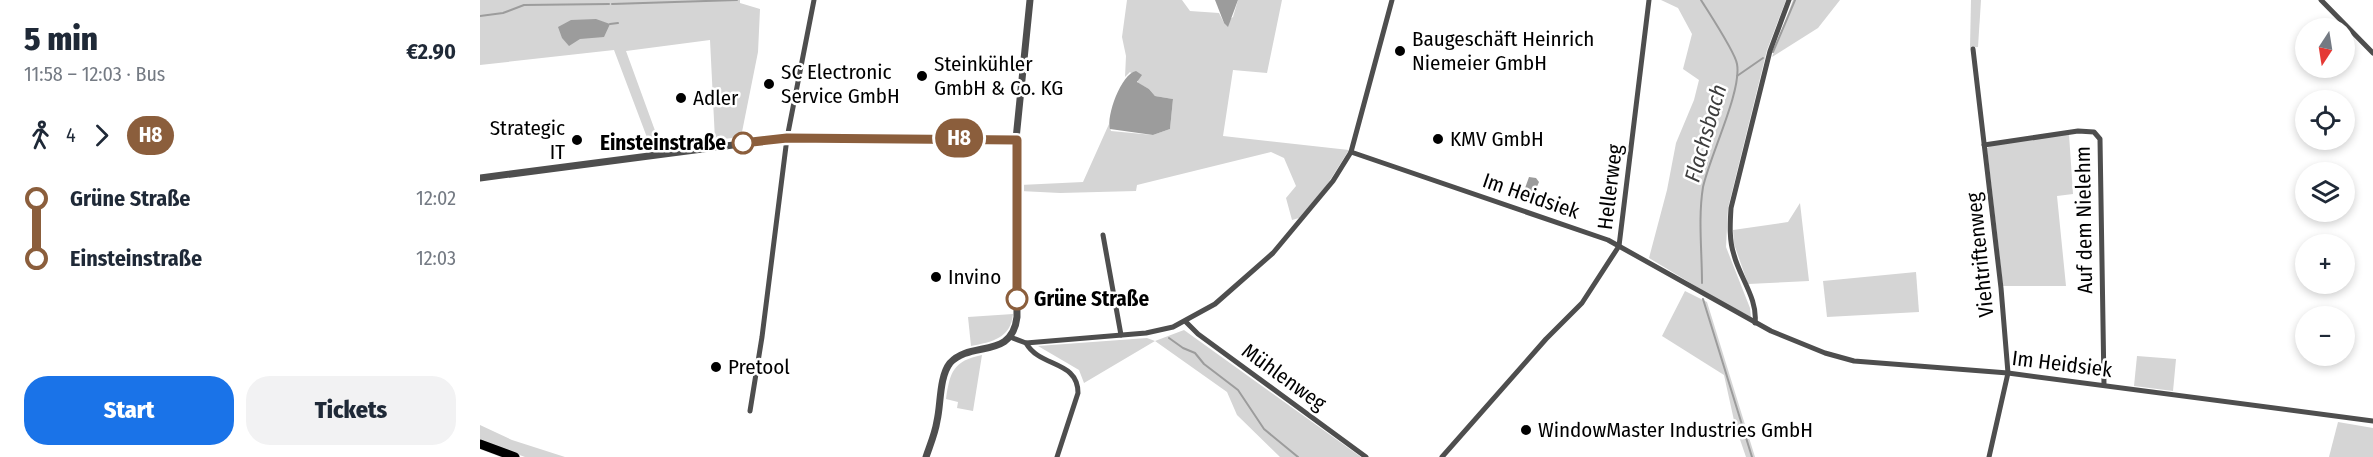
<!DOCTYPE html>
<html lang="en">
<head>
<meta charset="utf-8">
<style>
	:root { --surface:#fff; --page:#f2f2f3; --text:#1f2937; --muted:#747a83; --accent:#1a73e8 }
	body { margin:0; font-family:"Fira Sans Condensed",sans-serif; background:var(--page); color:var(--text); height:100vh; display:flex; flex-direction:column; font-size:22px; white-space:nowrap }
	* { box-sizing:border-box; margin:0 }
	p { font-size:20px; color:var(--muted) }
	.icon { flex:none; width:33px; height:33px; fill:none; stroke:currentColor; stroke-width:2; stroke-linecap:round; stroke-linejoin:round }
	.map { position:relative; flex:1; overflow:hidden }
	.drawer { display:flex; flex-direction:column; background:var(--surface); width:480px }
	.drawer>* { flex:none }
	.badge { padding:0 12px; border-radius:20px; font-size:21px; line-height:39px }
	.needle { width:39px; rotate:192deg }
	.fabs { position:absolute; left:1815px; top:18px; display:grid; gap:12px }
	.fabs a { display:grid; place-items:center; width:60px; height:60px; border-radius:50%; background:var(--surface); box-shadow:0 3px 9px #0003; font-size:30px }
	.map>.badge { position:absolute; translate:-50% -50%; box-shadow:0 0 0 3px #fff }
	.legs { display:flex; align-items:center; gap:9px; height:66px; padding:0 24px; font-size:20px }
	.legs p { margin-inline-start:auto }
	.overview { display:flex; align-items:center; justify-content:space-between; height:102px; padding:0 24px }
	h1 { font-size:33px; font-weight:800; line-height:45px }
	.action { display:flex; gap:12px; margin-top:auto; padding:12px 24px }
	.action a { flex:1; height:69px; border-radius:24px; background:var(--accent); color:#fff; font-size:24px; font-weight:800; line-height:69px; text-align:center }
	.action a+a { background:var(--page); color:var(--text) }
	ul { padding:0 24px; list-style:none }
	li { display:flex; align-items:center; gap:21px; height:60px; font-size:22px }
	li i { display:grid; place-items:center; width:9px; height:100%; margin:0 8px; background:currentColor }
	li i::after { content:''; width:15px; height:15px; margin:-8px; border:4px solid; border-radius:50%; background:var(--surface) }
	li p { margin-inline-start:auto }
	li:first-child i { background:linear-gradient(#0000 50%,currentColor 0) }
	li:last-child i { background:linear-gradient(currentColor 50%,#0000 0) }
	main { display:flex; flex:1; min-height:0 }
	.map>svg:first-child { display:block }
</style>
</head>
<body>
<main>
<section class="drawer">
<div class="overview"><div><h1>5 min</h1><p>11:58 – 12:03 · Bus</p></div><b>€2.90</b></div>
<div class="legs"><svg class="icon" aria-label="walk" viewBox="0 0 24 24"><circle cx="13" cy="4" r="2"/><path d="M13 8l-2 6 4 7M11 14l-3 7M7 12l3-4h3l4 4"/></svg>4<svg class="icon" aria-label="forward" viewBox="0 0 24 24"><path d="M9 5l7 7-7 7"/></svg><b class="badge" style="background:#8b5e3c;color:#fff">H8</b></div>
<ul>
<li><i style="color:#8b5e3c"></i><b>Grüne Straße</b><p>12:02</p></li>
<li><i style="color:#8b5e3c"></i><b>Einsteinstraße</b><p>12:03</p></li>
</ul>
<div class="action"><a>Start</a><a>Tickets</a></div>
</section>
<div class="map">
<svg width="1893" height="457" viewBox="0 0 1893 457">
	<rect width="100%" height="100%" fill="#fff"/>
	<g fill="#d5d5d5">
		<polygon points="0,0 260,0 260,3 280,9 278,52 261,137 235,140 230,40 146,51 181,147 171,148 134,50 0,65"/>
		<polygon points="647,0 702,0 710,11 739,13 744,23 753,17 758,0 802,0 787,73 753,70 743,136 869,150 847,185 819,218 812,220 806,198 816,186 804,158 791,152 657,185 656,191 580,193 540,191 540,185 603,182 629,124 631,131 673,135 690,129 693,99 675,96 669,89 658,83 658,80 650,72 645,77 646,56 642,37"/>
		<polygon points="1181,0 1306,0 1287,50 1248,208 1246,247 1270,308 1271,317 1237,299 1169,258 1187,190 1196,143 1214,100 1219,80 1203,69 1212,34 1198,8"/>
		<polygon points="1313,0 1360,0 1338,28 1292,57"/>
		<polygon points="1491,0 1501,0 1498,47 1490,48"/>
		<polygon points="1589,134 1593,194 1577,196 1586,286 1523,286 1507,148 1514,144"/>
		<polygon points="1320,203 1329,281 1268,284 1254,244 1253,230 1308,222"/>
		<polygon points="1436,272 1439,312 1347,317 1343,281"/>
		<polygon points="1205,291 1227,302 1275,457 1266,457 1255,425 1244,375 1182,336"/>
		<path d="M533,314C531,338 512,342 491,346L488,317Z"/>
		<polygon points="704,330 881,457 800,457 757,415 747,392 675,341 604,383 599,370 558,346 667,338 675,341"/>
		<path d="M502,355L493,411L477,408L478,402L466,399C470,372 473,361 502,355Z"/>
		<polygon points="1657,356 1696,359 1693,391 1654,386"/>
		<polygon points="1858,422 1893,428 1893,457 1849,457"/>
		<polygon points="0,425 32,440 85,457 45,457 5,442 0,440"/>
	</g>
	<g fill="#9c9c9c">
		<polygon points="735,0 758,0 748,27 744,23"/>
		<polygon points="116,19 130,24 124,37 100,39 89,46 82,38 78,27 91,20"/>
		<path d="M656,71L662,75L657,82L669,89L675,96L693,99L690,129L673,135L630,129C626,116 641,74 656,71Z"/>
		<polygon points="1049,177 1056,178 1059,182 1051,200 1026,195 1029,188 1044,191"/>
	</g>
	<g fill="none" stroke-linecap="round" stroke-linejoin="round">
		<g stroke="#9c9c9c" stroke-width="2">
			<path d="M1221,0C1229,13 1255,52 1257,64C1262,91 1230,155 1223,187C1218,218 1222,251 1222,283"/>
			<polyline points="132,4 257,0"/>
			<polyline points="0,16 23,13 44,5 129,4"/>
			<polyline points="130,24 138,23"/>
			<polyline points="1293,52 1315,0"/>
			<polyline points="1257,76 1283,58"/>
			<polyline points="1223,299 1272,457"/>
			<polyline points="689,338 703,348 715,353 724,364 758,390 784,429 818,457"/>
		</g>
		<defs>
			<polyline id="trunk" points="0,444 35,457"/>
		</defs>
		<use href="#trunk" stroke="#dbdbdb" stroke-width="10"/>
		<g stroke="#4e4e4e" stroke-width="5">
			<polyline points="1841,0 1893,53"/>
			<polyline points="1493,49 1521,288 1528,373 1509,457"/>
			<polyline points="1504,145 1598,131 1614,132 1620,139 1624,385"/>
			<polyline points="871,152 1128,240 1291,331 1345,353 1374,361 1528,373 1893,421"/>
			<polyline points="623,235 641,335"/>
			<polyline points="706,322 718,334 886,457"/>
			<path d="M1275,323C1278,299 1260,278 1254,255C1249,240 1250,224 1251,208L1290,51L1309,0"/>
			<polyline points="530,337 546,343 666,333 693,327 735,304 793,253 853,181 871,152 912,0"/>
			<path d="M546,343C560,368 598,360 598,393L577,457"/>
			<polyline points="270,411 282,337 307,138 334,0"/>
			<polyline points="962,457 1066,339 1102,303 1139,246 1169,0"/>
		</g>
		<g stroke="#4e4e4e" stroke-width="7">
			<polyline points="0,178 307,138 536,139"/>
			<path d="M446,457C450,445 455,434 457,421C461,405 459,377 470,363C491,340 532,360 537,317L536,139L550,0"/>
		</g>
		<use href="#trunk" stroke="#000" stroke-width="9"/>
	</g>
	<g fill="none" stroke-linecap="round" stroke-linejoin="round">
		<defs>
			<polyline id="line-1" points="263,143 307,138 537,140 537,299"/>
		</defs>
		<use href="#line-1" stroke="#fff" stroke-width="14"/>
		<use href="#line-1" stroke="#8b5e3c" stroke-width="9"/>
	</g>
	<g fill="#000" stroke="#fff" stroke-width="2">
		<circle cx="920" cy="51" r="6"/>
		<circle cx="442" cy="76" r="6"/>
		<circle cx="289" cy="84" r="6"/>
		<circle cx="201" cy="98" r="6"/>
		<circle cx="958" cy="139" r="6"/>
		<circle cx="97" cy="140" r="6"/>
		<circle cx="456" cy="277" r="6"/>
		<circle cx="236" cy="367" r="6"/>
		<circle cx="1046" cy="430" r="6"/>
	</g>
	<g fill="#fff" stroke="#8b5e3c" stroke-width="3">
		<circle cx="263" cy="143" r="10"/>
		<circle cx="537" cy="299" r="10"/>
	</g>
	<g text-anchor="middle" stroke-width="5" stroke-linejoin="round" paint-order="stroke">
		<g font-size="21" fill="#000" stroke="#fff" text-anchor="start">
			<text x="932" y="46">Baugeschäft Heinrich<tspan x="932" dy="24">Niemeier GmbH</tspan></text>
			<text x="454" y="71">Steinkühler<tspan x="454" dy="24">GmbH &amp; Co. KG</tspan></text>
			<text x="301" y="79">SC Electronic<tspan x="301" dy="24">Service GmbH</tspan></text>
			<text x="213" y="105">Adler</text>
			<text x="85" y="135" text-anchor="end">Strategic<tspan x="85" dy="24">IT</tspan></text>
			<text x="970" y="146">KMV GmbH</text>
			<text x="468" y="284">Invino</text>
			<text x="248" y="374">Pretool</text>
			<text x="1058" y="437">WindowMaster Industries GmbH</text>
		</g>
		<g font-size="21" font-weight="bold" fill="#000" stroke="#fff" text-anchor="end">
			<text x="246" y="150">Einsteinstraße</text>
			<text x="554" y="306" text-anchor="start">Grüne Straße</text>
		</g>
		<g font-size="21" fill="#000" stroke="#fff">
			<text transform="translate(1130 187) rotate(-83)" y="7">Hellerweg</text>
			<text transform="translate(1051 196) rotate(19)" y="7">Im Heidsiek</text>
			<text transform="translate(1604 220) rotate(-91)" y="7">Auf dem Nielehm</text>
			<text transform="translate(1500 255) rotate(-96)" y="7">Viehtriftenweg</text>
			<text transform="translate(1582 364) rotate(7)" y="7">Im Heidsiek</text>
			<text transform="translate(804 377) rotate(36)" y="7">Mühlenweg</text>
		</g>
		<g font-size="22" font-style="italic" fill="#3d3d3d" stroke="#fff">
			<text transform="translate(1225 133) rotate(-74)" y="8">Flachsbach</text>
		</g>
	</g>
</svg>
<div class="fabs">
<a><svg class="needle" viewBox="-14 -14 28 28"><path d="M0-13l5 13h-10z" fill="#e53935"/><path d="M0 13l5-13h-10z" fill="#747a83"/></svg></a>
<a><svg class="icon" aria-label="locate" viewBox="0 0 24 24"><circle cx="12" cy="12" r="6"/><path d="M12 2v4M12 18v4M2 12h4M18 12h4"/></svg></a>
<a><svg class="icon" aria-label="layers" viewBox="0 0 24 24"><path d="M12 4l9 5-9 5-9-5zM3 14l9 5 9-5"/></svg></a>
<a>+</a>
<a>−</a>
</div>
<b class="badge" style="left:479px;top:138px;background:#8b5e3c;color:#fff">H8</b>
</div>
</main>
</body>
</html>
